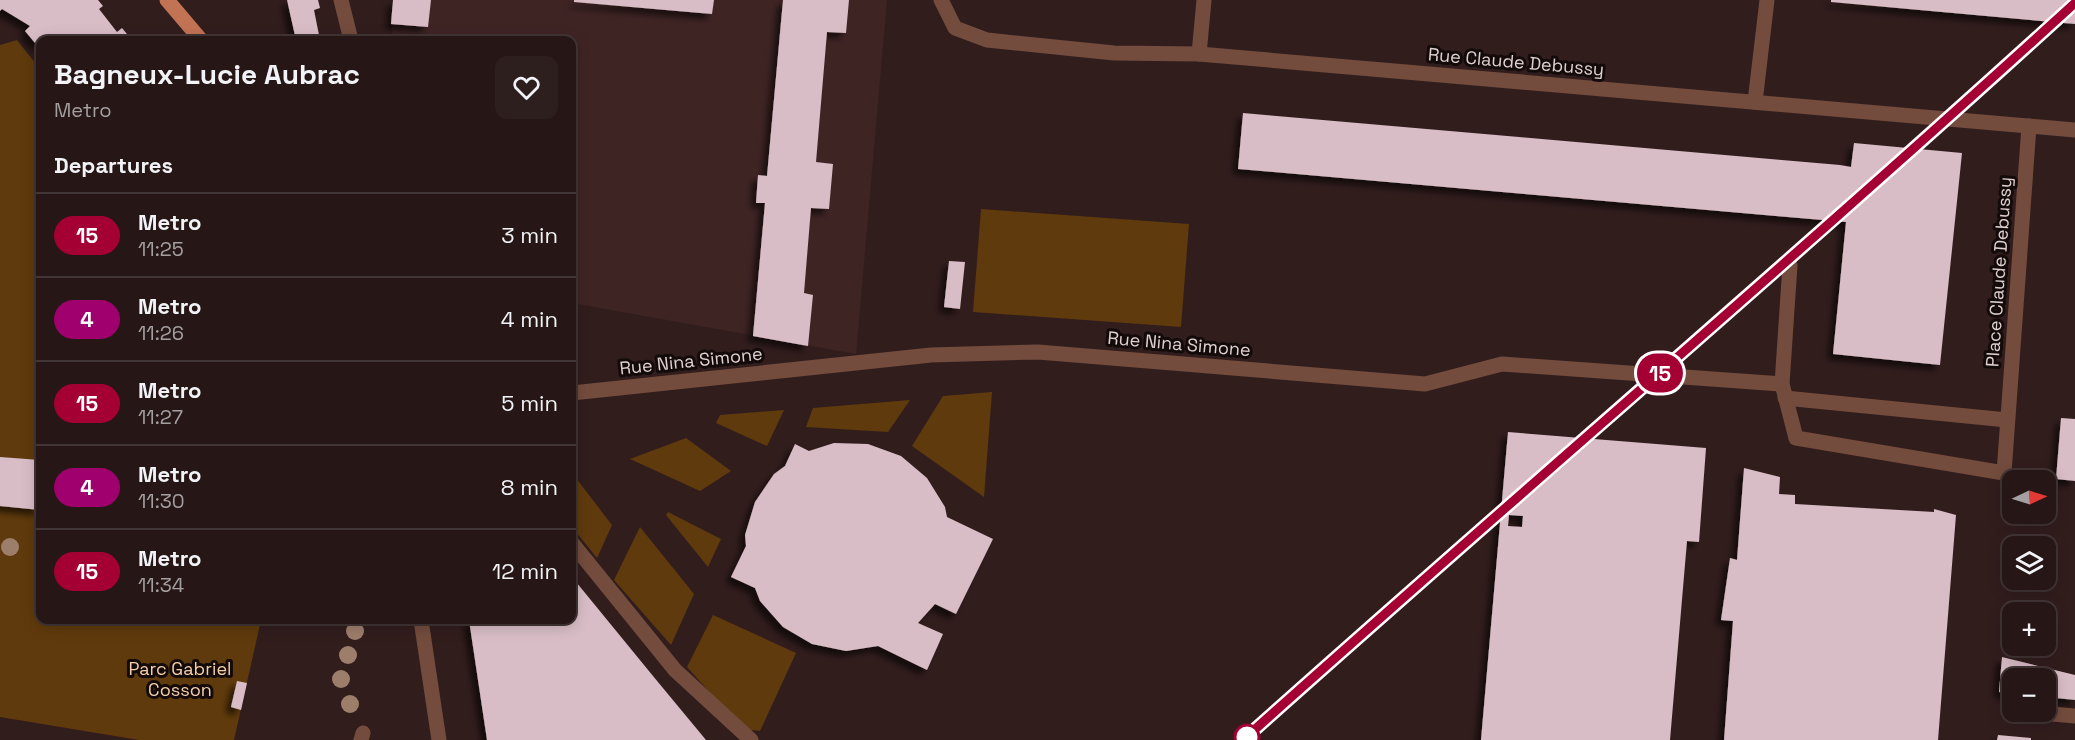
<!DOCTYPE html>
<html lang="en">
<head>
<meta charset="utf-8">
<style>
	:root { --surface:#261616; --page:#2e1f1f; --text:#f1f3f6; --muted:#a49fa1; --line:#423535 }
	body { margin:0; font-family:"Space Grotesk",sans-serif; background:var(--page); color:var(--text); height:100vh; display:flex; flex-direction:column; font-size:22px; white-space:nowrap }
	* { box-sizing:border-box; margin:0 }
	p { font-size:20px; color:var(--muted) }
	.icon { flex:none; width:33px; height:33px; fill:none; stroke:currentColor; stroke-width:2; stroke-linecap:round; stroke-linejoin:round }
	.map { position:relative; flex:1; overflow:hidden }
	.drawer { position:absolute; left:36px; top:36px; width:540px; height:588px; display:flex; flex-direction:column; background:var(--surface); border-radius:12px; box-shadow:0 3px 15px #0003,0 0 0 2px var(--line) }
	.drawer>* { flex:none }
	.badge { padding:0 12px; border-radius:20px; font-size:21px; line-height:39px }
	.needle { width:39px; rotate:86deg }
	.fabs { position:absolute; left:2002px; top:470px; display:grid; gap:12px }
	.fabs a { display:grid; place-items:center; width:54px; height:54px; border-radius:12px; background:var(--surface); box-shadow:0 3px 15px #0003,0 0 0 2px var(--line); font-size:30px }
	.map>.badge { position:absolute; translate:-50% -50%; box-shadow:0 0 0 3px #fff }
	h2 { padding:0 18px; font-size:22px; line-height:54px }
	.round { display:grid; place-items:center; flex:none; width:63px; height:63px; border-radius:12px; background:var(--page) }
	.head { display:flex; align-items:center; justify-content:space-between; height:102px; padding:0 18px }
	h1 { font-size:28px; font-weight:800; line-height:45px }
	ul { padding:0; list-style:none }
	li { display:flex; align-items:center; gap:18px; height:84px; padding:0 18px; border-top:2px solid var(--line) }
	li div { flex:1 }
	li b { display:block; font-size:22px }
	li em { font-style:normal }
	li .badge { min-width:66px; font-weight:700; text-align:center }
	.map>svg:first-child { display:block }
</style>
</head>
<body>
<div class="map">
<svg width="2075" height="740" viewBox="0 0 2075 740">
	<defs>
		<filter id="shadow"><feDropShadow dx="-5.5" dy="5.5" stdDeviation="3" flood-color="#0009"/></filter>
	</defs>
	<rect width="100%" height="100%" fill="#321d1d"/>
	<polygon fill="#3f2424" points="393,0 887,0 856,354 572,303 572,40 394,40 391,24"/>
	<g fill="#5f3a0c">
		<polygon points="17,40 40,69 40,620 261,620 234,740 139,740 0,717 0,45"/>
		<polygon points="981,209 1189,224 1181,327 973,312"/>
		<polygon points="992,392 984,497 912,446 943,396"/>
		<polygon points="910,400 888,432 806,427 813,408"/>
		<polygon points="784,410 767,446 716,423 720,415"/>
		<polygon points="686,438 731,471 700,491 630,459"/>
		<polygon points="572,473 612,525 597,558 572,527"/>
		<polygon points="668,512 721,539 708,567 666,515"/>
		<polygon points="640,527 694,594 671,645 614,580"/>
		<polygon points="713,615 796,653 760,731 743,729 687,667"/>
	</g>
	<g fill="#d8bdc6" fill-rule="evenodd" filter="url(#shadow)">
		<polygon points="0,0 98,0 103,6 99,9 117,32 122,28 132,40 40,40 40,49 25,31 30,26 2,9 0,11"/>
		<polygon points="287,0 318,0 320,8 314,10 320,40 296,40"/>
		<polygon points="393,0 431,0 428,27 391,24"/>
		<polygon points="574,0 714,0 712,14 574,2"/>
		<polygon points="783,0 849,0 846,33 827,32 816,162 833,164 829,209 811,208 804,293 813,295 808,346 753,336 765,203 756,203 758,175 767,176"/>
		<polygon points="1831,0 2075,0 2075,24 1831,2"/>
		<polygon points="1243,113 1840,165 1851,167 1854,143 1962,153 1940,365 1833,354 1846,222 1238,169"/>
		<polygon points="572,247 577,248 574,276 572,276"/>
		<polygon points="949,261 965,262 960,309 944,307"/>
		<polygon points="2061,418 2075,419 2075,481 2056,479"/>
		<path d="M1508,432L1706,448L1699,542L1687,541L1670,740H1481ZM1509,515L1523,516L1522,527L1508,526Z"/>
		<polygon points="834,443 868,444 901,456 927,478 945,507 947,517 993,539 956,614 935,604 918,623 943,634 927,670 878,646 846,651 812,644 783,627 760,601 755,588 731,577 746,546 745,535 755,502 774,474 785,466 795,444 809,451"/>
		<polygon points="0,457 40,460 40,510 0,506"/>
		<polygon points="1744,468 1780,477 1779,494 1795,495 1795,504 1934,512 1934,509 1956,515 1938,740 1724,740 1733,621 1721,620 1730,558 1737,560"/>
		<polygon points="572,577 653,676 706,740 487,740 469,620 572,620"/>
		<polygon points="2002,657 2075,675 2075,700 2046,697 2046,678 2013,678 2013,694 1999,692"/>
		<polygon points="237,681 247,683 241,710 231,707"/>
		<polygon points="1998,735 2031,738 2031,740 1997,740"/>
	</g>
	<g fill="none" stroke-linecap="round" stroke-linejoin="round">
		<g stroke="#734c3d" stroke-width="15">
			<polyline points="341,0 351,40"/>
			<polyline points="941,0 955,28 987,40 1114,53 1199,54 2075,130"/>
			<polyline points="1199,54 1204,0"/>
			<polyline points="1755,102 1767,0"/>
			<polyline points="1790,265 1782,384 1796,438 2004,473 2029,126"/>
			<polyline points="572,393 931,355 1038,352 1425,384 1502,364 1782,384"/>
			<polyline points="1785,398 2007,420"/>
			<polyline points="572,543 675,670 751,740"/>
			<polyline points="421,620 439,740"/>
			<polyline points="2017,711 2075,716"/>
			<polyline points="361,740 363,733"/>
		</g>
		<polyline stroke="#c27353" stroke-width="15" points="167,0 201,40"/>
	</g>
	<g fill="#9d7e6b">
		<circle cx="10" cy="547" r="9"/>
		<circle cx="355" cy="631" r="9"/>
		<circle cx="348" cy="655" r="9"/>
		<circle cx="341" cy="679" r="9"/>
		<circle cx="350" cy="704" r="9"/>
	</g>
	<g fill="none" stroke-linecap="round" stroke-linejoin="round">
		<defs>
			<path id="line" d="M1243,740C1519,493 1801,253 2075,3"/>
		</defs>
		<use href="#line" stroke="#fff" stroke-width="14"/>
		<use href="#line" stroke="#a50034" stroke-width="9"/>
	</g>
	<circle fill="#fff" stroke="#a50034" stroke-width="3" cx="1247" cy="737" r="12"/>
	<g text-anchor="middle" stroke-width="6" stroke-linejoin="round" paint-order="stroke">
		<g font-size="18" fill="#e0d1d0" stroke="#130a0a">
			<text transform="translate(1516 62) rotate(5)" y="6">Rue Claude Debussy</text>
			<text transform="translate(1999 272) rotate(-86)" y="6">Place Claude Debussy</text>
			<text transform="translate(1179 344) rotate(5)" y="6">Rue Nina Simone</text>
			<text transform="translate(691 361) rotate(-6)" y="6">Rue Nina Simone</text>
		</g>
		<g font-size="18" fill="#f4ceaa" stroke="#130a0a">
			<text x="180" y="675">Parc Gabriel<tspan x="180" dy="21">Cosson</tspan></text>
		</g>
	</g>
</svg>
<div class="fabs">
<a><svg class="needle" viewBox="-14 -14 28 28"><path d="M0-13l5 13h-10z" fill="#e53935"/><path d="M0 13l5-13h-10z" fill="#a49fa1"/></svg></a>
<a><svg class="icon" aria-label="layers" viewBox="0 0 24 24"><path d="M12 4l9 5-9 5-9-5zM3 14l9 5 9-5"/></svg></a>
<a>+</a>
<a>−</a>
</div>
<b class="badge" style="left:1660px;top:373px;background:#a50034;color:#fff">15</b>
<section class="drawer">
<div class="head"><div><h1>Bagneux-Lucie Aubrac</h1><p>Metro</p></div><a class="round"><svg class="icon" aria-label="heart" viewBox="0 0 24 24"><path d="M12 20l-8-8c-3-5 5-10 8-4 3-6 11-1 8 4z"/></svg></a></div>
<h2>Departures</h2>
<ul>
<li><span class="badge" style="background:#a50034;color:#fff">15</span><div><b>Metro</b><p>11:25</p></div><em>3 min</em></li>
<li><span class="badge" style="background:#a0006e;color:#fff">4</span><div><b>Metro</b><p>11:26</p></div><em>4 min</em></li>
<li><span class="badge" style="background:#a50034;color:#fff">15</span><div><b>Metro</b><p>11:27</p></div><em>5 min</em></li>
<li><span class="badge" style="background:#a0006e;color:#fff">4</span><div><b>Metro</b><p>11:30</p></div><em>8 min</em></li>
<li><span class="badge" style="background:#a50034;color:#fff">15</span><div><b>Metro</b><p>11:34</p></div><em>12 min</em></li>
</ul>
</section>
</div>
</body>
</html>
